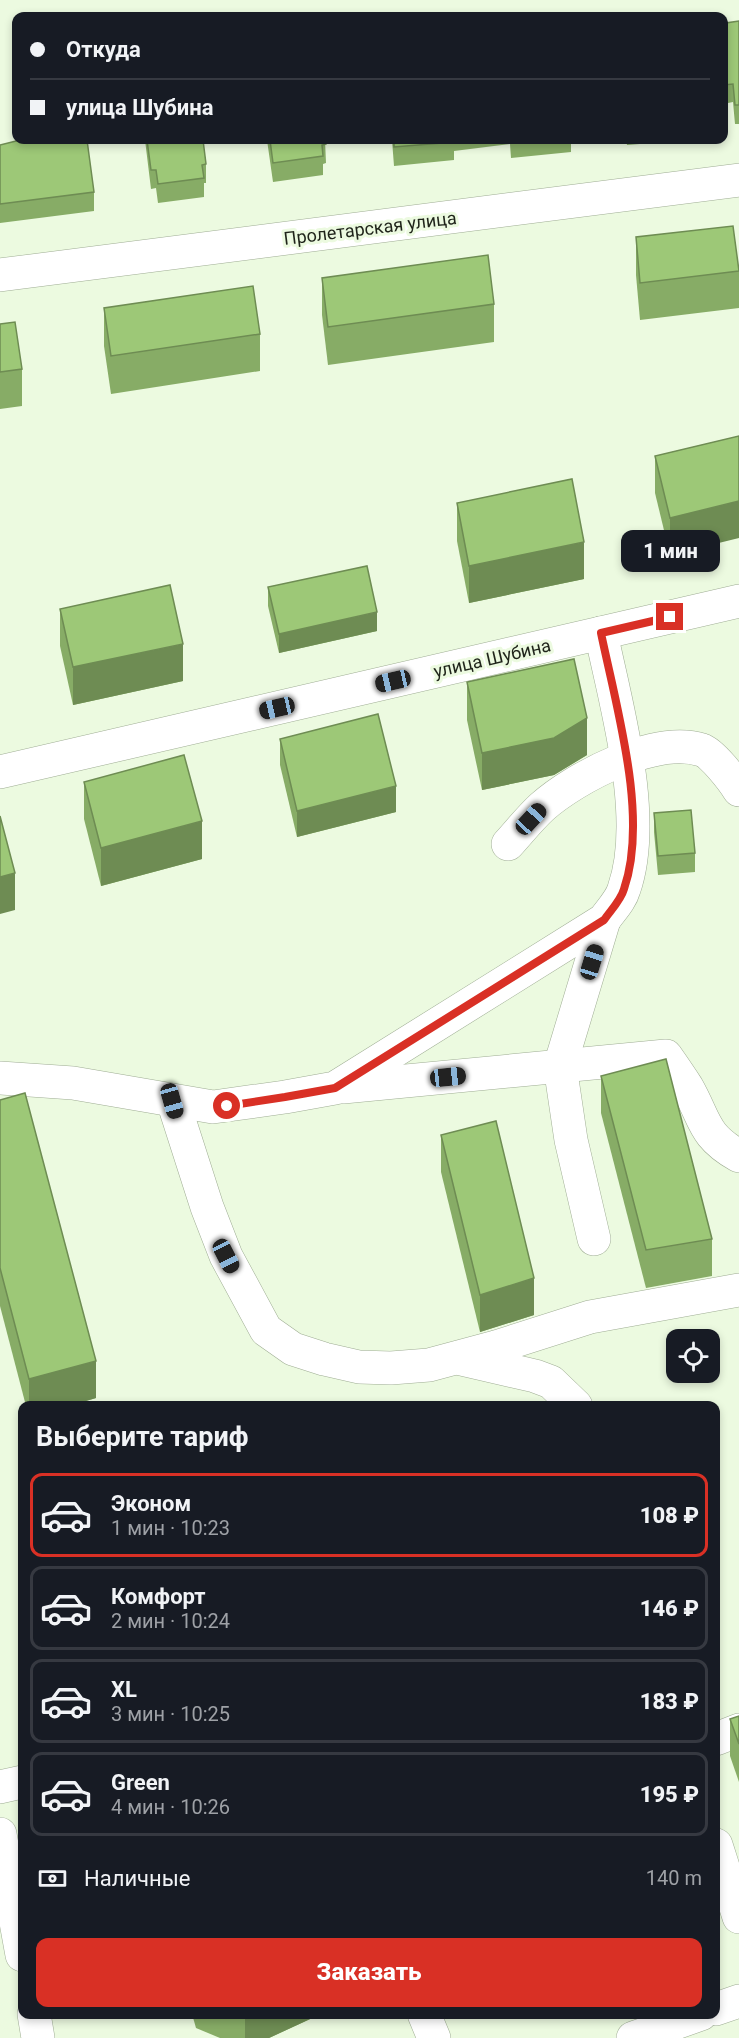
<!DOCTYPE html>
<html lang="ru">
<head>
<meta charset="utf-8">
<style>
	body { margin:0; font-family:Roboto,sans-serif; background:#20242c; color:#f1f3f6; height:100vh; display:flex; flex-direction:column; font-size:22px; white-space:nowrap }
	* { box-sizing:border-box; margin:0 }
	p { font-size:20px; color:#9ea1a6 }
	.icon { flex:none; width:33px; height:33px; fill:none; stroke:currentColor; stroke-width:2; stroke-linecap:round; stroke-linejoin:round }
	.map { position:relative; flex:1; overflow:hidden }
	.details { position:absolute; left:18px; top:1401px; width:702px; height:618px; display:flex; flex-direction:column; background:#171b24; border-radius:12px; box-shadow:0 3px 9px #0003 }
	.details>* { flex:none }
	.guide { position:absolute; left:12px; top:12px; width:716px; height:132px; border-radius:12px; box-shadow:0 3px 9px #0003; display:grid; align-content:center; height:132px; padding:0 18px; background:#171b24 }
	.buttons { position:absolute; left:666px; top:1329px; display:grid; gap:12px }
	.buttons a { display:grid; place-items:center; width:54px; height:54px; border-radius:12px; background:#171b24; box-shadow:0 3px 9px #0003; font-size:30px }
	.end { position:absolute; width:27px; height:27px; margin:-14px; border:8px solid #d93025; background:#fff; box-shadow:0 0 0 3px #fff }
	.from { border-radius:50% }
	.bubble { position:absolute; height:42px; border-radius:12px; background:#171b24; box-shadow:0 3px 9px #0003; font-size:20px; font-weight:800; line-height:42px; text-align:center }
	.car { position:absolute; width:18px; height:36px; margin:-18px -9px; border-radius:8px; box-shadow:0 0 4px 2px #0007; background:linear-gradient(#222 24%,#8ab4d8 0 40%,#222 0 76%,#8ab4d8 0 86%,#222 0) }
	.guide b { display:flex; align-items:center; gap:21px; height:57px; font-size:22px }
	.guide b+b { border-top:2px solid #363941 }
	.guide i { width:15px; height:15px; background:#f1f3f6 }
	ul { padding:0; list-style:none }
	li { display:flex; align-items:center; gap:18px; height:84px; margin:0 12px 9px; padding:0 6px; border:3px solid #363941; border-radius:12px }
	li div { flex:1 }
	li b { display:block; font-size:22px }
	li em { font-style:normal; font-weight:800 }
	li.selected { border-color:#d93025 }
	li>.icon { width:54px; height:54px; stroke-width:1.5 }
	h2 { padding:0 18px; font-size:27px; line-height:72px }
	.pay { display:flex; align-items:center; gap:15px; height:66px; padding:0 18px; font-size:22px }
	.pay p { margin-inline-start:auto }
	.action { display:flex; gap:12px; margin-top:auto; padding:12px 18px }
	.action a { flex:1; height:69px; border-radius:12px; background:#d93025; color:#fff; font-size:24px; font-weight:800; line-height:69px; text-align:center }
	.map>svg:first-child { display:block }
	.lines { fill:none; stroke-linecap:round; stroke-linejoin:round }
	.minor-casing { stroke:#9fad94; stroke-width:34 }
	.minor { stroke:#fff; stroke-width:33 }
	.wall { fill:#87ac66 }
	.shaded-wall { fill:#6e8c53 }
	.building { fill:#9dc877; stroke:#6e8c53; stroke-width:1.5 }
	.route { stroke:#d93025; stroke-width:8 }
	.labels { text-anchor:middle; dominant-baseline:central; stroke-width:6; stroke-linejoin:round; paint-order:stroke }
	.street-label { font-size:18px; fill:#1f241a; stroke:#ecfae0 }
</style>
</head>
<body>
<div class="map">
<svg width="739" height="2038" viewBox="0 0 739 2038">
	<rect width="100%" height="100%" fill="#ecfae0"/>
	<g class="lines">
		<defs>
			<g id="minor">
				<path d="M0,275L739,180"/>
				<path d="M0,772L739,601"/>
				<path d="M508,844C519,832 530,818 542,807C576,777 656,735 702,750C712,753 733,780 739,790"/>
				<path d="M0,1078L73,1083L213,1107L285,1097L335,1088L604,920C611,910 621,900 624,889C649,817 616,706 601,633"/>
				<path d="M343,1087L666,1056C673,1066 680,1076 687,1087C706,1120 702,1135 739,1156"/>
				<path d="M173,1101L207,1207L226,1256L266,1330L293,1349L324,1359L359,1367L391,1368L429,1365L496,1347L590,1317L739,1290"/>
				<path d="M594,1239L571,1140L560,1066L604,920"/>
				<path d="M461,1359L535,1376L551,1382L576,1406"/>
				<path d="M716,1739L739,1730"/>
				<path d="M0,1787L22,1782"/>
				<path d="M0,1834L22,1955"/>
				<path d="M716,1845L739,1917"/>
				<path d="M716,2009L739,2001"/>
				<path d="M34,2014L38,2038"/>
				<path d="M424,2014L434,2038"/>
				<path d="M633,2038L701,2014"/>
			</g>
		</defs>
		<use href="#minor" class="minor-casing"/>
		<use href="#minor" class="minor"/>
	</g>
	<g class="wall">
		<path d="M739,21V124H735L733,102L723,104V32H726V23Z"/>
		<path d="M145,140H203L206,164V183H204V197L158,203L156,188L151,189Z"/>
		<path d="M267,140H325L326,163L323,164V175L273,182Z"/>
		<path d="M392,140H571V152L511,158L510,144L454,151V160L394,166Z"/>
		<path d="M626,140H678V141L627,145Z"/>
		<path d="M0,145L94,192V211L0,223Z"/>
		<path d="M636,237L739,270V308L640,320L636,275Z"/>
		<path d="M322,278L494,304V342L328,365L322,315Z"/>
		<path d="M104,308L260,334V371L111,394L104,346Z"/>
		<path d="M0,324L22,369V406L0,409Z"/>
		<path d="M739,436L670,555L655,493V456Z"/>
		<path d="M457,503L584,579L469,603L457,541Z"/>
		<path d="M268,587L377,631L279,653L268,606Z"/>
		<path d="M60,609L183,681L73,705L60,646Z"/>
		<path d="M467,682L587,755L554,775L482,790L467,720Z"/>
		<path d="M280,739L396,812L297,837L280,765Z"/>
		<path d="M84,782L202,859L101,886L84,819Z"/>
		<path d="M654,813L695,853V872L658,875L654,832Z"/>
		<path d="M601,1076L712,1239V1276L646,1288L601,1113Z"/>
		<path d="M0,1100L96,1398L69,1406H26L0,1306Z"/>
		<path d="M441,1135L534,1315L480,1332L441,1172Z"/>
		<path d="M739,1716V1782L730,1756V1719Z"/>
		<path d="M192,2014H321L269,2038H220L196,2028Z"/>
	</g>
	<g class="shaded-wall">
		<path d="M739,501V538L670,555V518Z"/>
		<path d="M584,542V579L469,603V566Z"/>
		<path d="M377,612V631L279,653V634Z"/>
		<path d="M183,644V681L73,705V667Z"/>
		<path d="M587,718V755L554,775L482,790V753Z"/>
		<path d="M396,786V812L297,837V811Z"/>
		<path d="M202,821V859L101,886V848Z"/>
		<path d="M15,873V910L0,914V877Z"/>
		<path d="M534,1278V1315L480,1332V1295Z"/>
		<path d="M96,1361V1398L69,1406H29V1379Z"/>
		<path d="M245,2014H321L269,2038H245Z"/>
	</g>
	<g class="building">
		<path d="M739,21V105H735L733,84L723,85V32H727L726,23Z"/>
		<path d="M20,140H87L94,192L0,204V145Z"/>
		<path d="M147,140H203L206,164L202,165L204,178L158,184L156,170H151Z"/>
		<path d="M270,140H325L326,144L322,145L323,156L273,163Z"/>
		<path d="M394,140H454V142L394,147Z"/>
		<path d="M733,226L739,271L640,283L636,237Z"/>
		<path d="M488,255L494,304L328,327L322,278Z"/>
		<path d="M253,286L260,334L111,356L104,308Z"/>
		<path d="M15,322L22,369L0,372V324Z"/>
		<path d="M739,436V501L670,518L655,456Z"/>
		<path d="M572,479L584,542L469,566L457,503Z"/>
		<path d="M367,566L377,612L279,634L268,587Z"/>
		<path d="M170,585L183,644L73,667L60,609Z"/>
		<path d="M574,659L587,718L554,738L482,753L467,682Z"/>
		<path d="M378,714L396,786L297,811L280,739Z"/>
		<path d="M184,755L202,821L101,848L84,782Z"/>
		<path d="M691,810L695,853L658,856L654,813Z"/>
		<path d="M0,816L15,873L0,877Z"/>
		<path d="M666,1059L712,1239L646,1250L601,1076Z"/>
		<path d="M25,1093L96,1361L29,1379L0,1268V1100Z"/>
		<path d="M496,1121L534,1278L480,1295L441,1135Z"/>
		<path d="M265,1403L266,1406H254Z"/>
		<path d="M739,1716V1744L730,1719Z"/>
	</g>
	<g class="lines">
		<path class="route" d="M227,1106L285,1097L335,1088L604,920C611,910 621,900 624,889C649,817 616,706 601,633L670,617"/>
	</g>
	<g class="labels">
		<g class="street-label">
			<text transform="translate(370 228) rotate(-7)">Пролетарская улица</text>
			<text transform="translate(492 658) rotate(-13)">улица Шубина</text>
		</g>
	</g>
</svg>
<div class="buttons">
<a><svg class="icon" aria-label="locate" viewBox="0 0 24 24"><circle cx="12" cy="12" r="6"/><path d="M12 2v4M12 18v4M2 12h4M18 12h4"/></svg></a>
</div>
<i class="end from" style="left:227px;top:1106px"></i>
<i class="end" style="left:670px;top:617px"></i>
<div class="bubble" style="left:621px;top:530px;width:99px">1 мин</div>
<i class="car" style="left:393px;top:681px;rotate:257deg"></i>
<i class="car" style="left:277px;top:708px;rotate:257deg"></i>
<i class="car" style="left:531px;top:819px;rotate:43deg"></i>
<i class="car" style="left:592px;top:962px;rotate:17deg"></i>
<i class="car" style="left:448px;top:1077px;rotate:84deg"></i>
<i class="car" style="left:172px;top:1101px;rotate:164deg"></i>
<i class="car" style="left:226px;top:1256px;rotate:153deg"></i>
<div class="guide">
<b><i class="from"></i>Откуда</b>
<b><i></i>улица Шубина</b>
</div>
<section class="details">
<h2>Выберите тариф</h2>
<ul>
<li class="selected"><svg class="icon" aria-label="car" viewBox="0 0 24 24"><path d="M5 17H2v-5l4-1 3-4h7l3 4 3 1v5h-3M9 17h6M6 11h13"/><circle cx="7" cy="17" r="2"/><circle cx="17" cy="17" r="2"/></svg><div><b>Эконом</b><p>1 мин · 10:23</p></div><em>108 ₽</em></li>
<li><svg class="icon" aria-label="car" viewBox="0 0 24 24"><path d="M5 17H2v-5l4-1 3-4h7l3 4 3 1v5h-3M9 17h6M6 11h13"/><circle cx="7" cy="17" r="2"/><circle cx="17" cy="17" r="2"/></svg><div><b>Комфорт</b><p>2 мин · 10:24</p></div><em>146 ₽</em></li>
<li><svg class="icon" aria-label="car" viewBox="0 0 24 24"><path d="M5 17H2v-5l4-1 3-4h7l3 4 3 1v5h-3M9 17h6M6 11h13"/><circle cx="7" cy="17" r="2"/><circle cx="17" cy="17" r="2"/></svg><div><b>XL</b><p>3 мин · 10:25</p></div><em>183 ₽</em></li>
<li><svg class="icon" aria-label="car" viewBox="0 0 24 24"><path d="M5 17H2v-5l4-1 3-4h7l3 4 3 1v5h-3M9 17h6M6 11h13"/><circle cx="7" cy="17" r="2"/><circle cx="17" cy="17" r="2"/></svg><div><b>Green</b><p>4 мин · 10:26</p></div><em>195 ₽</em></li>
</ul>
<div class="pay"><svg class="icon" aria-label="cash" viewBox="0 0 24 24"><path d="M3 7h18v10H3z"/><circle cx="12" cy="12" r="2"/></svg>Наличные<p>140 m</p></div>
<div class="action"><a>Заказать</a></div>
</section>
</div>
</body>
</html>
